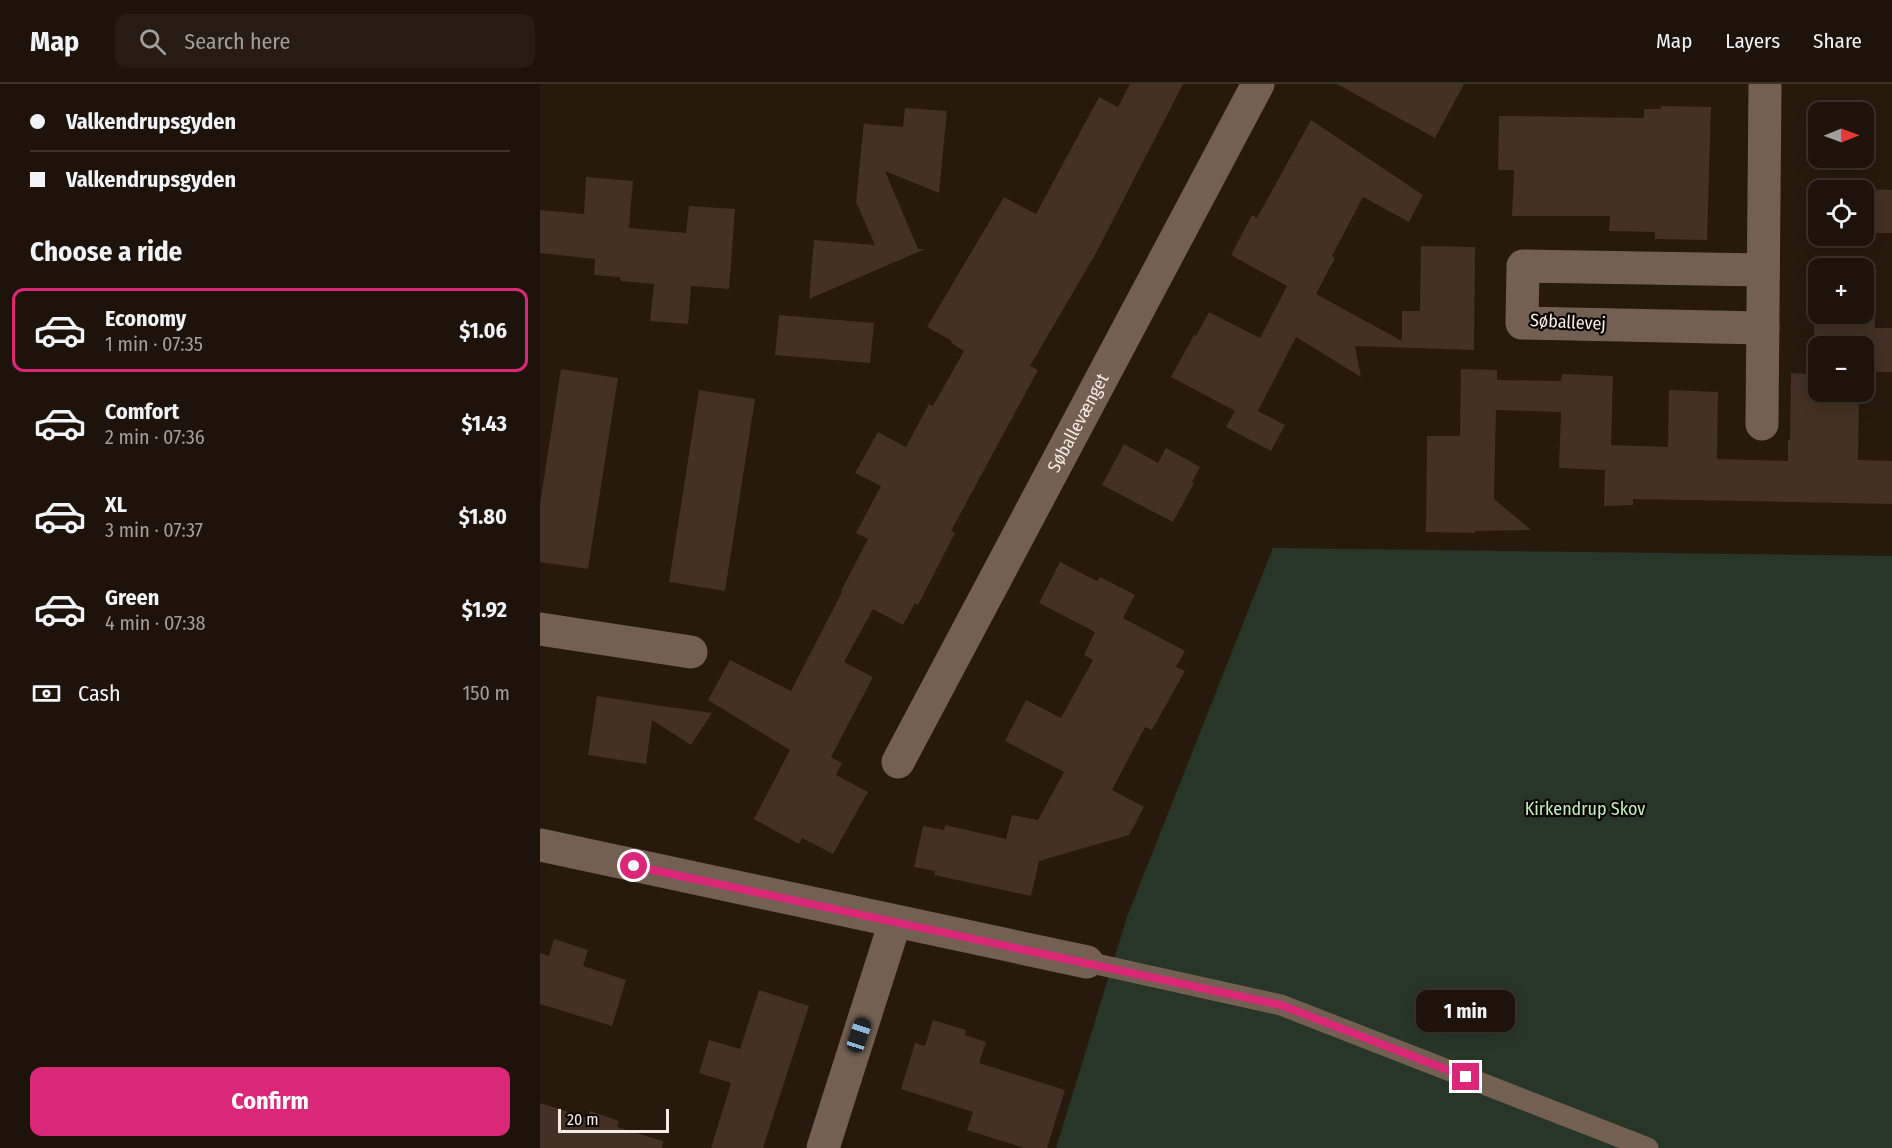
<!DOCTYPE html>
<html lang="en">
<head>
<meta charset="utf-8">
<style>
	body { margin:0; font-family:"Fira Sans Condensed",sans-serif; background:#261c13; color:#f1f3f6; height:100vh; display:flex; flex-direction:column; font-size:22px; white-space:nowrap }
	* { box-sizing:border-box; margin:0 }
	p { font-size:20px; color:#a19e9c }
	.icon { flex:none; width:33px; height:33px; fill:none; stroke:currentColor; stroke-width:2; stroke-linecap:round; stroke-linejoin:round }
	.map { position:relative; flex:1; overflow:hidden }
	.side { display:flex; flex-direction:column; background:#1e130a; width:540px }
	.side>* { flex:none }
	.hud { display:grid; align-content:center; height:132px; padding:0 30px; background:#1e130a }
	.needle { width:39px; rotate:89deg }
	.controls { position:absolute; left:1268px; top:18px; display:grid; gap:12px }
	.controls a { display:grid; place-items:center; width:66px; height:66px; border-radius:12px; background:#1e130a; box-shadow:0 3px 15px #0003,0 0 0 2px #3c322b; font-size:30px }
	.scale { position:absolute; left:18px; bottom:15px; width:111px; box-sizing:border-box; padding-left:6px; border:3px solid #f5ebe2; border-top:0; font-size:16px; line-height:21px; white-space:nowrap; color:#f5ebe2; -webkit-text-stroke:4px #0c0603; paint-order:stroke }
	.end { position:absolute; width:27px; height:27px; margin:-14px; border:8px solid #db2777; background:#fff; box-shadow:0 0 0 3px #fff }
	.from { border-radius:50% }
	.bubble { position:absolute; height:42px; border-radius:12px; background:#1e130a; box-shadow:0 3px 15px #0003,0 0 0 2px #3c322b; font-size:20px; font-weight:700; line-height:42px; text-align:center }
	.car { position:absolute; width:18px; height:36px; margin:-18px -9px; border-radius:8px; box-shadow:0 0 4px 2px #0007; background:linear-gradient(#222 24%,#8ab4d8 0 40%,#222 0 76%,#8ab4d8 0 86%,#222 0) }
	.hud b { display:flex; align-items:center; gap:21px; height:57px; font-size:22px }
	.hud b+b { border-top:2px solid #3c322b }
	.hud i { width:15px; height:15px; background:#f1f3f6 }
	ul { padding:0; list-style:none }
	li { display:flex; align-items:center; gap:18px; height:84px; margin:0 12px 9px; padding:0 18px; border:3px solid transparent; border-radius:12px }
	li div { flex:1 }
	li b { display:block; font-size:22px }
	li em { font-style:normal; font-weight:700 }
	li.selected { border-color:#db2777 }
	li>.icon { width:54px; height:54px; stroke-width:1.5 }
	h2 { padding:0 30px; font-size:27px; line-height:72px }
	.pay { display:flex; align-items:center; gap:15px; height:66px; padding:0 30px; font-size:22px }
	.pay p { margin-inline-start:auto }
	.cta { display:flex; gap:12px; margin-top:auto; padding:12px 30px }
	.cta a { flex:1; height:69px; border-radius:12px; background:#db2777; color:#fff; font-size:24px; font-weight:700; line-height:69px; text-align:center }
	header { display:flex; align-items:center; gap:36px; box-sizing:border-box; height:84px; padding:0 30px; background:#1e130a; border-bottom:2px solid #3c322b }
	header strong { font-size:28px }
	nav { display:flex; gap:33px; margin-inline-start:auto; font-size:21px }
	.search { width:420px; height:54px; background:#261c13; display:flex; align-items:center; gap:15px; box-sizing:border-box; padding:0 21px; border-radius:12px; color:#a19e9c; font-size:22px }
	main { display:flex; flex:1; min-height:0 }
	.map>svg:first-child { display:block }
	.green { fill:#283627 }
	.building { fill:#423124 }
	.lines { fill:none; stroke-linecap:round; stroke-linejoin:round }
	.service { stroke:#736052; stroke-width:21 }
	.minor { stroke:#736052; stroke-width:33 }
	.route { stroke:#db2777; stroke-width:8 }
	.labels { text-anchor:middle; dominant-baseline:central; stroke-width:4.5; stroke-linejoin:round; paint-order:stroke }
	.street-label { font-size:18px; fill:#f5ebe2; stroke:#0c0603 }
	.park-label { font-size:18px; fill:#c1f0be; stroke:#0c0603 }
</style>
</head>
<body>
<header>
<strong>Map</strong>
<div class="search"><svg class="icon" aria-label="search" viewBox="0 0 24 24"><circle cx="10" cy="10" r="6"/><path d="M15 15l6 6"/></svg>Search here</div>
<nav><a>Map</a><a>Layers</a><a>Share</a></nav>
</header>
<main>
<section class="side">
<div class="hud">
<b><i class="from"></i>Valkendrupsgyden</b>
<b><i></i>Valkendrupsgyden</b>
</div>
<h2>Choose a ride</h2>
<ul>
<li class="selected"><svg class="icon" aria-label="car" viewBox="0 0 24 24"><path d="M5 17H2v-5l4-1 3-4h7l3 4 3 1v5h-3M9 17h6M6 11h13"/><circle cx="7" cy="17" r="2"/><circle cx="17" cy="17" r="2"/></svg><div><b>Economy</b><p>1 min · 07:35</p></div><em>$1.06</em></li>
<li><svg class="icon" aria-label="car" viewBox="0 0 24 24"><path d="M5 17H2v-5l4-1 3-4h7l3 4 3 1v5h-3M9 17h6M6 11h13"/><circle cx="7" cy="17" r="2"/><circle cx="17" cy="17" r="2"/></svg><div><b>Comfort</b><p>2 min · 07:36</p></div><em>$1.43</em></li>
<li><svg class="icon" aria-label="car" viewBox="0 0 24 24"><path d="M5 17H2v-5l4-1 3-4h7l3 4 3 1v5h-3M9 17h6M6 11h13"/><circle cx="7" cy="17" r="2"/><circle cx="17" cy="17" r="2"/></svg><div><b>XL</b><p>3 min · 07:37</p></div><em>$1.80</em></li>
<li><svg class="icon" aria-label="car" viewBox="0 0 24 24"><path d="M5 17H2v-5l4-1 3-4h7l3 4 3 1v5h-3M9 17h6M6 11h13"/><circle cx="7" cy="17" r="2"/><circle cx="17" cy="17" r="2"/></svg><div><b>Green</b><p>4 min · 07:38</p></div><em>$1.92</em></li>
</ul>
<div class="pay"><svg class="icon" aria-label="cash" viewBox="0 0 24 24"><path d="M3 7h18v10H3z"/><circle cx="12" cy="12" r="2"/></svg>Cash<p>150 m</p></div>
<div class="cta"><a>Confirm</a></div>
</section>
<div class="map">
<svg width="1352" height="1064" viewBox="0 0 1352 1064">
	<rect width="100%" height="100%" fill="#28190d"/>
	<path class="green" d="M733,464L1352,472V1064H516L587,833Z"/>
	<g class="building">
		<path d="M590,0H643L556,169L490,282L498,286L411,447L415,449L378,521L375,519L363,541L333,525L304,578L333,593L291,673L302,679L296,691L328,708L293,770L262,754L259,760L214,735L250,666L168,616L190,576L251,607L302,508L301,507L328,455L316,449L341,402L315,389L338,348L366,363L389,320L393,322L424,267L411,259L412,257L387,243L464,113L496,130L559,13L578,23Z"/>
		<path d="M797,0H924L895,54Z"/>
		<path d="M1121,22L1171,23L1167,156L1115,155V148L1069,147L1070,132H972L974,86H958L959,32L1104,34V25H1121Z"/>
		<path d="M365,24L407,27L399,109L345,87L378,165H385L269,215L274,156L335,161L316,118L324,38L325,40L363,43Z"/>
		<path d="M771,36L883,111L869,138L823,113L792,172L795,174L776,210L862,257V227H880L881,162L935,163L934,266L815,262L821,293L756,253L718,327L745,341L731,367L686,343L695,327L631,293L654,251L656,252L669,228L720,254L747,202L691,171L712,131L717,134Z"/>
		<path d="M46,93L93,97L89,144L146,149L149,122L195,125L189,205L151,202L148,240L110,237L114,200L81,197L80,193L54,191L55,175L0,169V126L44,130Z"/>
		<path d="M1323,105L1352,106V149H1323Z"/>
		<path d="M1275,222H1278V230H1323V223H1335V244H1352V288H1323V262H1278V308H1319L1318,376L1352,377V420L1093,415V421L1064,422L1065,386L1019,384L1021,328L956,326L954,415L991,446L935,447V449L886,448L887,352H920L921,285L957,286V296L1021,297L1022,290L1073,292L1071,361L1128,363L1129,306L1178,308L1177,375L1248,377V356H1250L1251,289L1273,290Z"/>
		<path d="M239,231L334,239L330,279L235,271Z"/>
		<path d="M21,285L78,294L48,485L0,478V420Z"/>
		<path d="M159,306L215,315L185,507L129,498Z"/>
		<path d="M584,360L618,379L626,364L660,383L652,398L654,399L633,438L562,401Z"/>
		<path d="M520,478L557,497L560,493L595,511L583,534L645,567L636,583L645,587L612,646L605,643L572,706L604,723L589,751L499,777L491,812L394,791L395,787L374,783L383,742L404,746L405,741L466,755L472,731L498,736L524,688L465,657L486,616L521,634L553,576L544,571L555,548L499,519Z"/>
		<path d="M57,612L115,621L172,629L151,661L112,636L106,680L48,671Z"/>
		<path d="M14,855L48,866L43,882L86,896L72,942L0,920V869L9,872Z"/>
		<path d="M219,906L269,922L223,1064H171L191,999L159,989L169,956L200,965Z"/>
		<path d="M393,936L426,946L425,951L446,958L439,979L525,1006L507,1064H484L427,1046L433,1028L361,1005L375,959L385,962Z"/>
		<path d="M0,1019L48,1034L50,1027L79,1037L77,1043L123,1057L122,1064H0Z"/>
	</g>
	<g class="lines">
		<path class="service" d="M547,878L741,921L1108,1064"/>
		<g class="minor">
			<path d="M1223,244L982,239L983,182L1223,186"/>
			<path d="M1222,340L1225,0"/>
			<path d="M0,545L151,568"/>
			<path id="s1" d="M358,678L718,0"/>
			<path d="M0,761L547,878"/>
			<path d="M283,1064L355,838"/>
		</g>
	</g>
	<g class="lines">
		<path class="route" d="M94,782L741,921L926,993"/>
	</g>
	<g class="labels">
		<g class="street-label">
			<text transform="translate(1028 238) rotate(3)">Søballevej</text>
			<text stroke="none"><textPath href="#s1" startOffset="384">Søballevænget</textPath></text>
		</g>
		<g class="park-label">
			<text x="1045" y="725">Kirkendrup Skov</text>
		</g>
	</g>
</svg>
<div class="controls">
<a><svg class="needle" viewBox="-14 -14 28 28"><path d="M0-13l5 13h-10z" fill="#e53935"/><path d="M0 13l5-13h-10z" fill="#a19e9c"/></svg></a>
<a><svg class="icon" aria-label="locate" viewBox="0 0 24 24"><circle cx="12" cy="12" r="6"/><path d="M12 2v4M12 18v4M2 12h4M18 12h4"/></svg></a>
<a>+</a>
<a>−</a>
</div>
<div class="scale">20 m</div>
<i class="end from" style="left:94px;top:782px"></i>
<i class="end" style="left:926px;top:993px"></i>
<div class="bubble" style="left:876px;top:906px;width:99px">1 min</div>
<i class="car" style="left:319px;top:951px;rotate:18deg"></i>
</div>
</main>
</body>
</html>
